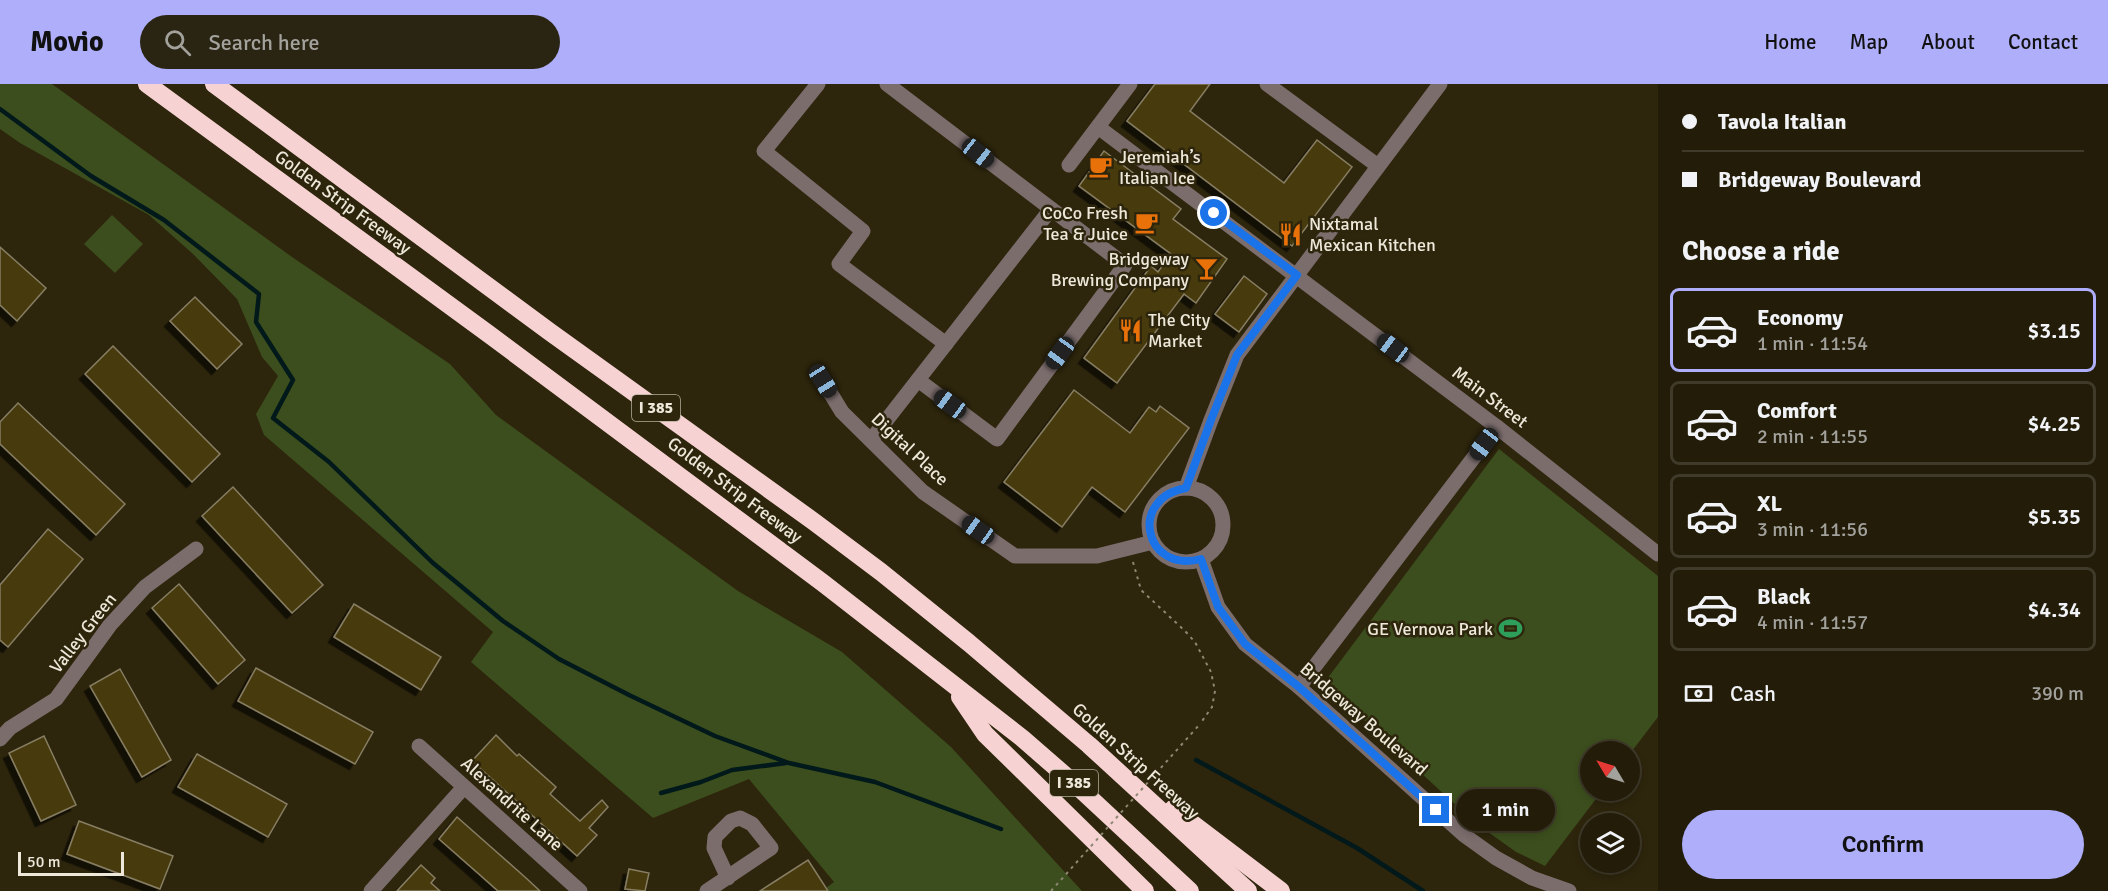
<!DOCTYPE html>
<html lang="en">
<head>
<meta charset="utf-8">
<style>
	body { margin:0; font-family:Signika,sans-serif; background:#2a2512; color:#f1f3f6; height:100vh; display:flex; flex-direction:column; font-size:22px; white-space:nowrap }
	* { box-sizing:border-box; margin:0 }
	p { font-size:20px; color:#a2a19c }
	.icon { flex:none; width:33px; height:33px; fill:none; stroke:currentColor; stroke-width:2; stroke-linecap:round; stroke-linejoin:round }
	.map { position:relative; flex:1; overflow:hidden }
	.sheet { display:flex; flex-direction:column; background:#221c09; width:450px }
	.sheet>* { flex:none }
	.hud { display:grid; align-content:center; height:132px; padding:0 24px; background:#221c09 }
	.needle { width:39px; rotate:308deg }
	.buttons { position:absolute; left:1580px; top:657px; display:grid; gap:12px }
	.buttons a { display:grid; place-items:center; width:60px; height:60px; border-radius:50%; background:#221c09; box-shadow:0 3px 9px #0003,0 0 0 2px #3f3a2a; font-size:30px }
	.scale { position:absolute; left:18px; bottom:15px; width:106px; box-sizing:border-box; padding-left:6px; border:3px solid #ede8d9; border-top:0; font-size:16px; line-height:21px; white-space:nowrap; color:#ede8d9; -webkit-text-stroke:4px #2d250c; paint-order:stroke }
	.end { position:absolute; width:27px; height:27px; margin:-14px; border:8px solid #1a73e8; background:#fff; box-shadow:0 0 0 3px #fff }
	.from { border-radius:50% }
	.bubble { position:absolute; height:42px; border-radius:21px; background:#221c09; box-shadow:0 3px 9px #0003,0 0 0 2px #3f3a2a; font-size:20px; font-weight:600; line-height:42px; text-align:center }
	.car { position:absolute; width:18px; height:36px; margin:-18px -9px; border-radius:8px; box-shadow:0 0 4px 2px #0007; background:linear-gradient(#222 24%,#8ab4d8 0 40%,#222 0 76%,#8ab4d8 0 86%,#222 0) }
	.hud b { display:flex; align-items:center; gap:21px; height:57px; font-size:22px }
	.hud b+b { border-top:2px solid #3f3a2a }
	.hud i { width:15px; height:15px; background:#f1f3f6 }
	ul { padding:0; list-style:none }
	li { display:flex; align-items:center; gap:18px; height:84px; margin:0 12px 9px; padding:0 12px; border:3px solid #3f3a2a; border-radius:9px }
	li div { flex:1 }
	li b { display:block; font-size:22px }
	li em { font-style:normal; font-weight:600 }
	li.current { border-color:#afaefa }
	li>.icon { width:54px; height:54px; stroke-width:1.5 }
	h2 { padding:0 24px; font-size:27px; line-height:72px }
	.pay { display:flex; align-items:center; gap:15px; height:66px; padding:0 24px; font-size:22px }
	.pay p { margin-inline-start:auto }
	.cta { display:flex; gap:12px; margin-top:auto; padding:12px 24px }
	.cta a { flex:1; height:69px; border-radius:36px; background:#afaefa; color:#111; font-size:24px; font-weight:600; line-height:69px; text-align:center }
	header { display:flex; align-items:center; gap:36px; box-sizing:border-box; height:84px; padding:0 30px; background:#afaefa; color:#111 }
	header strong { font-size:28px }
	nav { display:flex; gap:33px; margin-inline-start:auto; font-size:21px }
	.search { width:420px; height:54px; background:#2a2512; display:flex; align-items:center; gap:15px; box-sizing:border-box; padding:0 21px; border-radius:33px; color:#a2a19c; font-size:22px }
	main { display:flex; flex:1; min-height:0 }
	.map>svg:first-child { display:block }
	.green { fill:#3c4e1d }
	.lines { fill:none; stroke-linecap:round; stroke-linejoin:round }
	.stream { stroke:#01191a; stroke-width:4.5 }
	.building { fill:#473a0d; stroke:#877e63; stroke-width:1.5; filter:url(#shadow) }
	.path { stroke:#8d8773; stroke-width:2; stroke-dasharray:3 4.5; stroke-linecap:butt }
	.minor { stroke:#7c6d6d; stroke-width:15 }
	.highway { stroke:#f6d2d2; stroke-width:18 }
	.path-bridge { stroke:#8d8773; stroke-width:2; stroke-dasharray:3 4.5; stroke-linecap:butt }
	.route { stroke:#1a73e8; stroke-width:8 }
	.labels { text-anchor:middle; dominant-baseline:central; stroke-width:5; stroke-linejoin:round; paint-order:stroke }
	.shield { fill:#2d250c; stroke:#b3ae9c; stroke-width:1.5 }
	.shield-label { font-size:16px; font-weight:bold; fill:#ede8d9 }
	.poi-label { font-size:18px; fill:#ede8d9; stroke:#2d250c; text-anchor:start }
	.street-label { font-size:18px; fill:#ede8d9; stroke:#2d250c }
</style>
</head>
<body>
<header>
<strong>Movio</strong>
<div class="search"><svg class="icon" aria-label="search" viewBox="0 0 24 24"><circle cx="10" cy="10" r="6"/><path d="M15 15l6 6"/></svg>Search here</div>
<nav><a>Home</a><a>Map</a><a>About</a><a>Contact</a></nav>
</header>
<main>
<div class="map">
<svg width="1658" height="807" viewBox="0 0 1658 807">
	<defs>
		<filter id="shadow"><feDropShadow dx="-5.5" dy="5.5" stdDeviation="0" flood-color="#0009"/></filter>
	</defs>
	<rect width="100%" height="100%" fill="#2d250c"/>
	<g class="green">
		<path d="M0,0H52L292,173L450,280L496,331L738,507L842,568L951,663L1082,807H822L834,798L749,695L653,734L471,578L493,548L264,351L256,330L278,292L262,273L237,215L193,170L149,131L20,59L0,45Z"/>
		<path d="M112,131L143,160L115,189L84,160Z"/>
		<path d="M1499,365L1658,492V633L1629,671V668H1590V706L1602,707L1545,782L1516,768L1474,738L1324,599Z"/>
	</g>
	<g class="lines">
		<g class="stream">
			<path d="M0,25L91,92L164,136L259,210L256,238L293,296L273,334L329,378L433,479L503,537L559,575L629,611L715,652L789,679L875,698L1001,745"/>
			<path d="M1196,676L1357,764L1423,807"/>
			<path d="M661,709L701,698L732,686L786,679"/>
		</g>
	</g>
	<g class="building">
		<path d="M1155,0H1210L1190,27L1284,99L1317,56L1352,83L1292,162L1127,37Z"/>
		<path d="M1104,67L1181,125L1173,135L1227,175L1196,219L1184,210L1117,299L1084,274L1151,182L1158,188L1171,170L1079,102Z"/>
		<path d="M0,163L46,204L17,237L0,221Z"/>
		<path d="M1244,192L1267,210L1239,248L1215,230Z"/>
		<path d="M195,213L242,260L217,285L170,237Z"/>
		<path d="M113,262L220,370L192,398L85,290Z"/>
		<path d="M1074,306L1130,349L1149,323L1156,328L1160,322L1189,344L1125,428L1092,403L1062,443L1004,398Z"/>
		<path d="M18,319L125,420L96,451L0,360V338Z"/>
		<path d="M233,403L323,501L292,529L202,432Z"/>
		<path d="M48,445L83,475L8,563L0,556V501Z"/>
		<path d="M179,500L245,576L218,600L152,524Z"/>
		<path d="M354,520L441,573L421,606L334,553Z"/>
		<path d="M256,584L373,648L355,680L238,617Z"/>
		<path d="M120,585L171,676L142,693L90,602Z"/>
		<path d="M496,651L517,672L519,670L556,703L550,710L580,737L602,716L608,723L589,744L597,751L577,772L472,677Z"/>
		<path d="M44,652L76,721L41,737L9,669Z"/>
		<path d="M197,670L287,720L268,753L178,703Z"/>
		<path d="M457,733L526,794L540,807H498L480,791L439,755Z"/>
		<path d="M79,737L173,772L160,805L67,770Z"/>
		<path d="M808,776L828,807H760L777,796Z"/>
		<path d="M421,781L435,794L431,799L440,807H397Z"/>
		<path d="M629,785L649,789L645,807L625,805Z"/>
	</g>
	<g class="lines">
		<path class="path" d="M1133,478L1141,506L1185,547L1195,558L1211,588L1215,607L1212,623L1200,640"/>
		<g class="minor">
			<path d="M818,0L764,67L863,147L839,180L946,260"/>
			<path d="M887,0L1125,181L997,355L918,296"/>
			<path d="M1267,0L1378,82"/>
			<path d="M1098,43L1497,343L1658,470"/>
			<path d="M1069,81L1130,0"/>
			<path d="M823,297L842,328L923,408L1015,472H1097L1153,458"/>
			<path d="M871,356L1051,125"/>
			<path d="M1186,404L1211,336L1237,271L1440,0"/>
			<circle cx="1186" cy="441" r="37"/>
			<path d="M1201,475L1218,523L1245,560L1299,603L1464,751L1496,774L1532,794L1569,807"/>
			<path d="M1299,603L1497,343"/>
			<path d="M0,655L10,644L56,615L110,541L145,503L196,465"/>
			<path d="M419,662L580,807"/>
			<path d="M371,807L464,703"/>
			<path d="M707,807L771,764L752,740L740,734L731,737L715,753L714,764L728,794"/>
		</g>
		<g class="highway">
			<path d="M147,0L490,251L823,499L1022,654L1076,701L1190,807"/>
			<path d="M214,0L550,248L813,437L881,488L969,559L1089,661L1248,807"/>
			<path d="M960,613L985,650L1145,807"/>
			<path d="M1173,725L1281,807"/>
		</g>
		<path class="path-bridge" d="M1051,807L1200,640"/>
	</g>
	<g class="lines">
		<path class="route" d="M1214,129L1297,191L1237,271L1211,336L1186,404C1128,414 1144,490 1201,475L1218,523L1245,560L1299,603L1436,726"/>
	</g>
	<defs>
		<symbol id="cafe-bare" viewBox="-9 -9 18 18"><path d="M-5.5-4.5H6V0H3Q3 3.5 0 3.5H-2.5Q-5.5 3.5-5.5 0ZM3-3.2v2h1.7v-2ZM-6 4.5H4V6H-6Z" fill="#e8710a" stroke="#2d250c" stroke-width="2.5" paint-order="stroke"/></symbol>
		<symbol id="restaurant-bare" viewBox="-9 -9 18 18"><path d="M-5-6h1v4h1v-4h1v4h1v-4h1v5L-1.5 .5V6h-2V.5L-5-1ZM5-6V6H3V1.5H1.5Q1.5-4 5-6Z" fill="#e8710a" stroke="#2d250c" stroke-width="2.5" paint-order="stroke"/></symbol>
		<symbol id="bar-bare" viewBox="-9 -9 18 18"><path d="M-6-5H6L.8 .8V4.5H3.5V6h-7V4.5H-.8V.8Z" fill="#e8710a" stroke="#2d250c" stroke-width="2.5" paint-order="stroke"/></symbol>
		<symbol id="stadium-bare" viewBox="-9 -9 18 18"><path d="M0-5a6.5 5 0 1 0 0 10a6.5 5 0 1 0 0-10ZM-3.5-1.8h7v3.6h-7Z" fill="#2e9e5b" stroke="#2d250c" stroke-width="2.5" paint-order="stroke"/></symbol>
	</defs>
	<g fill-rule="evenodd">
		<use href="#cafe-bare" x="1084" y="66" width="33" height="33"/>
		<use href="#cafe-bare" x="1130" y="122" width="33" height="33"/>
		<use href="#restaurant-bare" x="1274" y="134" width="33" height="33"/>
		<use href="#bar-bare" x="1190" y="168" width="33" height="33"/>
		<use href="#restaurant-bare" x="1114" y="230" width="33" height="33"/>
		<use href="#stadium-bare" x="1494" y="528" width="33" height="33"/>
	</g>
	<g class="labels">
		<g class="shield">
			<rect x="632" y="311" width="48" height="26" rx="4.5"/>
			<rect x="1050" y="686" width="48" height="26" rx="4.5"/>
		</g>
		<g class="shield-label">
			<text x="656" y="324">I 385</text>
			<text x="1074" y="699">I 385</text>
		</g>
		<g class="poi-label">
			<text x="1119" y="73">Jeremiah’s<tspan x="1119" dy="21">Italian Ice</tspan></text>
			<text x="1128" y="129" text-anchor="end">CoCo Fresh<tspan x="1128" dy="21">Tea &amp; Juice</tspan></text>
			<text x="1309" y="140">Nixtamal<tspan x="1309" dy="21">Mexican Kitchen</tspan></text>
			<text x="1189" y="175" text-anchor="end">Bridgeway<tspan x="1189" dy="21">Brewing Company</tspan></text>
			<text x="1148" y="236">The City<tspan x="1148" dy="21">Market</tspan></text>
			<text x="1493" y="545" text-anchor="end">GE Vernova Park</text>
		</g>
		<g class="street-label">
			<text transform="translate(343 118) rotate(36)">Golden Strip Freeway</text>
			<text transform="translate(1490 313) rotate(37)">Main Street</text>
			<text transform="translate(910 365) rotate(43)">Digital Place</text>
			<text transform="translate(735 406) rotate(37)">Golden Strip Freeway</text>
			<text transform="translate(83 549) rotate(-52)">Valley Green</text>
			<text transform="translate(1364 635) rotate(41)">Bridgeway Boulevard</text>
			<text transform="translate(1136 677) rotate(42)">Golden Strip Freeway</text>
			<text transform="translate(512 720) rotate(42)">Alexandrite Lane</text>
		</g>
	</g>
</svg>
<div class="buttons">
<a><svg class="needle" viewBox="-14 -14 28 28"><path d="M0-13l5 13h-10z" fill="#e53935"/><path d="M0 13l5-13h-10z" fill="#a2a19c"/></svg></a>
<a><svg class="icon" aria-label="layers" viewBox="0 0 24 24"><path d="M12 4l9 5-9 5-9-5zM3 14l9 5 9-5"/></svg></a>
</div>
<div class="scale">50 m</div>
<i class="end from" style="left:1214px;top:129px"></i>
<i class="end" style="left:1436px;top:726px"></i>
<div class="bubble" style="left:1456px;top:705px;width:99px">1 min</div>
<i class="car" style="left:978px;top:69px;rotate:128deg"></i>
<i class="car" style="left:1393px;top:264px;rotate:307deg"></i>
<i class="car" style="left:1060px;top:269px;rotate:216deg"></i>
<i class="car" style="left:823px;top:297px;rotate:148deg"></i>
<i class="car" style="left:950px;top:320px;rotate:306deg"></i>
<i class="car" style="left:1484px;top:360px;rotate:217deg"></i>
<i class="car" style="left:978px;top:446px;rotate:305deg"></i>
</div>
<section class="sheet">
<div class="hud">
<b><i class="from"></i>Tavola Italian</b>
<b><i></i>Bridgeway Boulevard</b>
</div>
<h2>Choose a ride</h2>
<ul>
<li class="current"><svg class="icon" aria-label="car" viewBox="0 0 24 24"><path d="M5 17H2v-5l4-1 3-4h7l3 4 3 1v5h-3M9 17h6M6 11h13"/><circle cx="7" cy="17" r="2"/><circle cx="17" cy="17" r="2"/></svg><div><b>Economy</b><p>1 min · 11:54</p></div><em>$3.15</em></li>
<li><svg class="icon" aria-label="car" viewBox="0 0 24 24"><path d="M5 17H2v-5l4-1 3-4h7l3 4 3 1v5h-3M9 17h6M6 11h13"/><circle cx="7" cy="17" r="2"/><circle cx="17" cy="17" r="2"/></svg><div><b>Comfort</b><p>2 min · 11:55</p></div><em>$4.25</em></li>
<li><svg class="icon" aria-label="car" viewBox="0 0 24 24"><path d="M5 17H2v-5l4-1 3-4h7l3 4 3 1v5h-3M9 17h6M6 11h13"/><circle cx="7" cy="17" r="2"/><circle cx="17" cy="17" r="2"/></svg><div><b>XL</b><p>3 min · 11:56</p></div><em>$5.35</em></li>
<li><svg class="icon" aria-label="car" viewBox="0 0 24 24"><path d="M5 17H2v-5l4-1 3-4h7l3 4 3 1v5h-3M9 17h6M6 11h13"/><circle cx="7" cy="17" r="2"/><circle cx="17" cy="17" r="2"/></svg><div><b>Black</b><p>4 min · 11:57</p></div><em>$4.34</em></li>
</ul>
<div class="pay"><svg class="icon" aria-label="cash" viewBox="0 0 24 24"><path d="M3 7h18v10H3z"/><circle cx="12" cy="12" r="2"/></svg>Cash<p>390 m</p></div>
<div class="cta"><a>Confirm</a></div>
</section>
</main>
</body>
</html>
